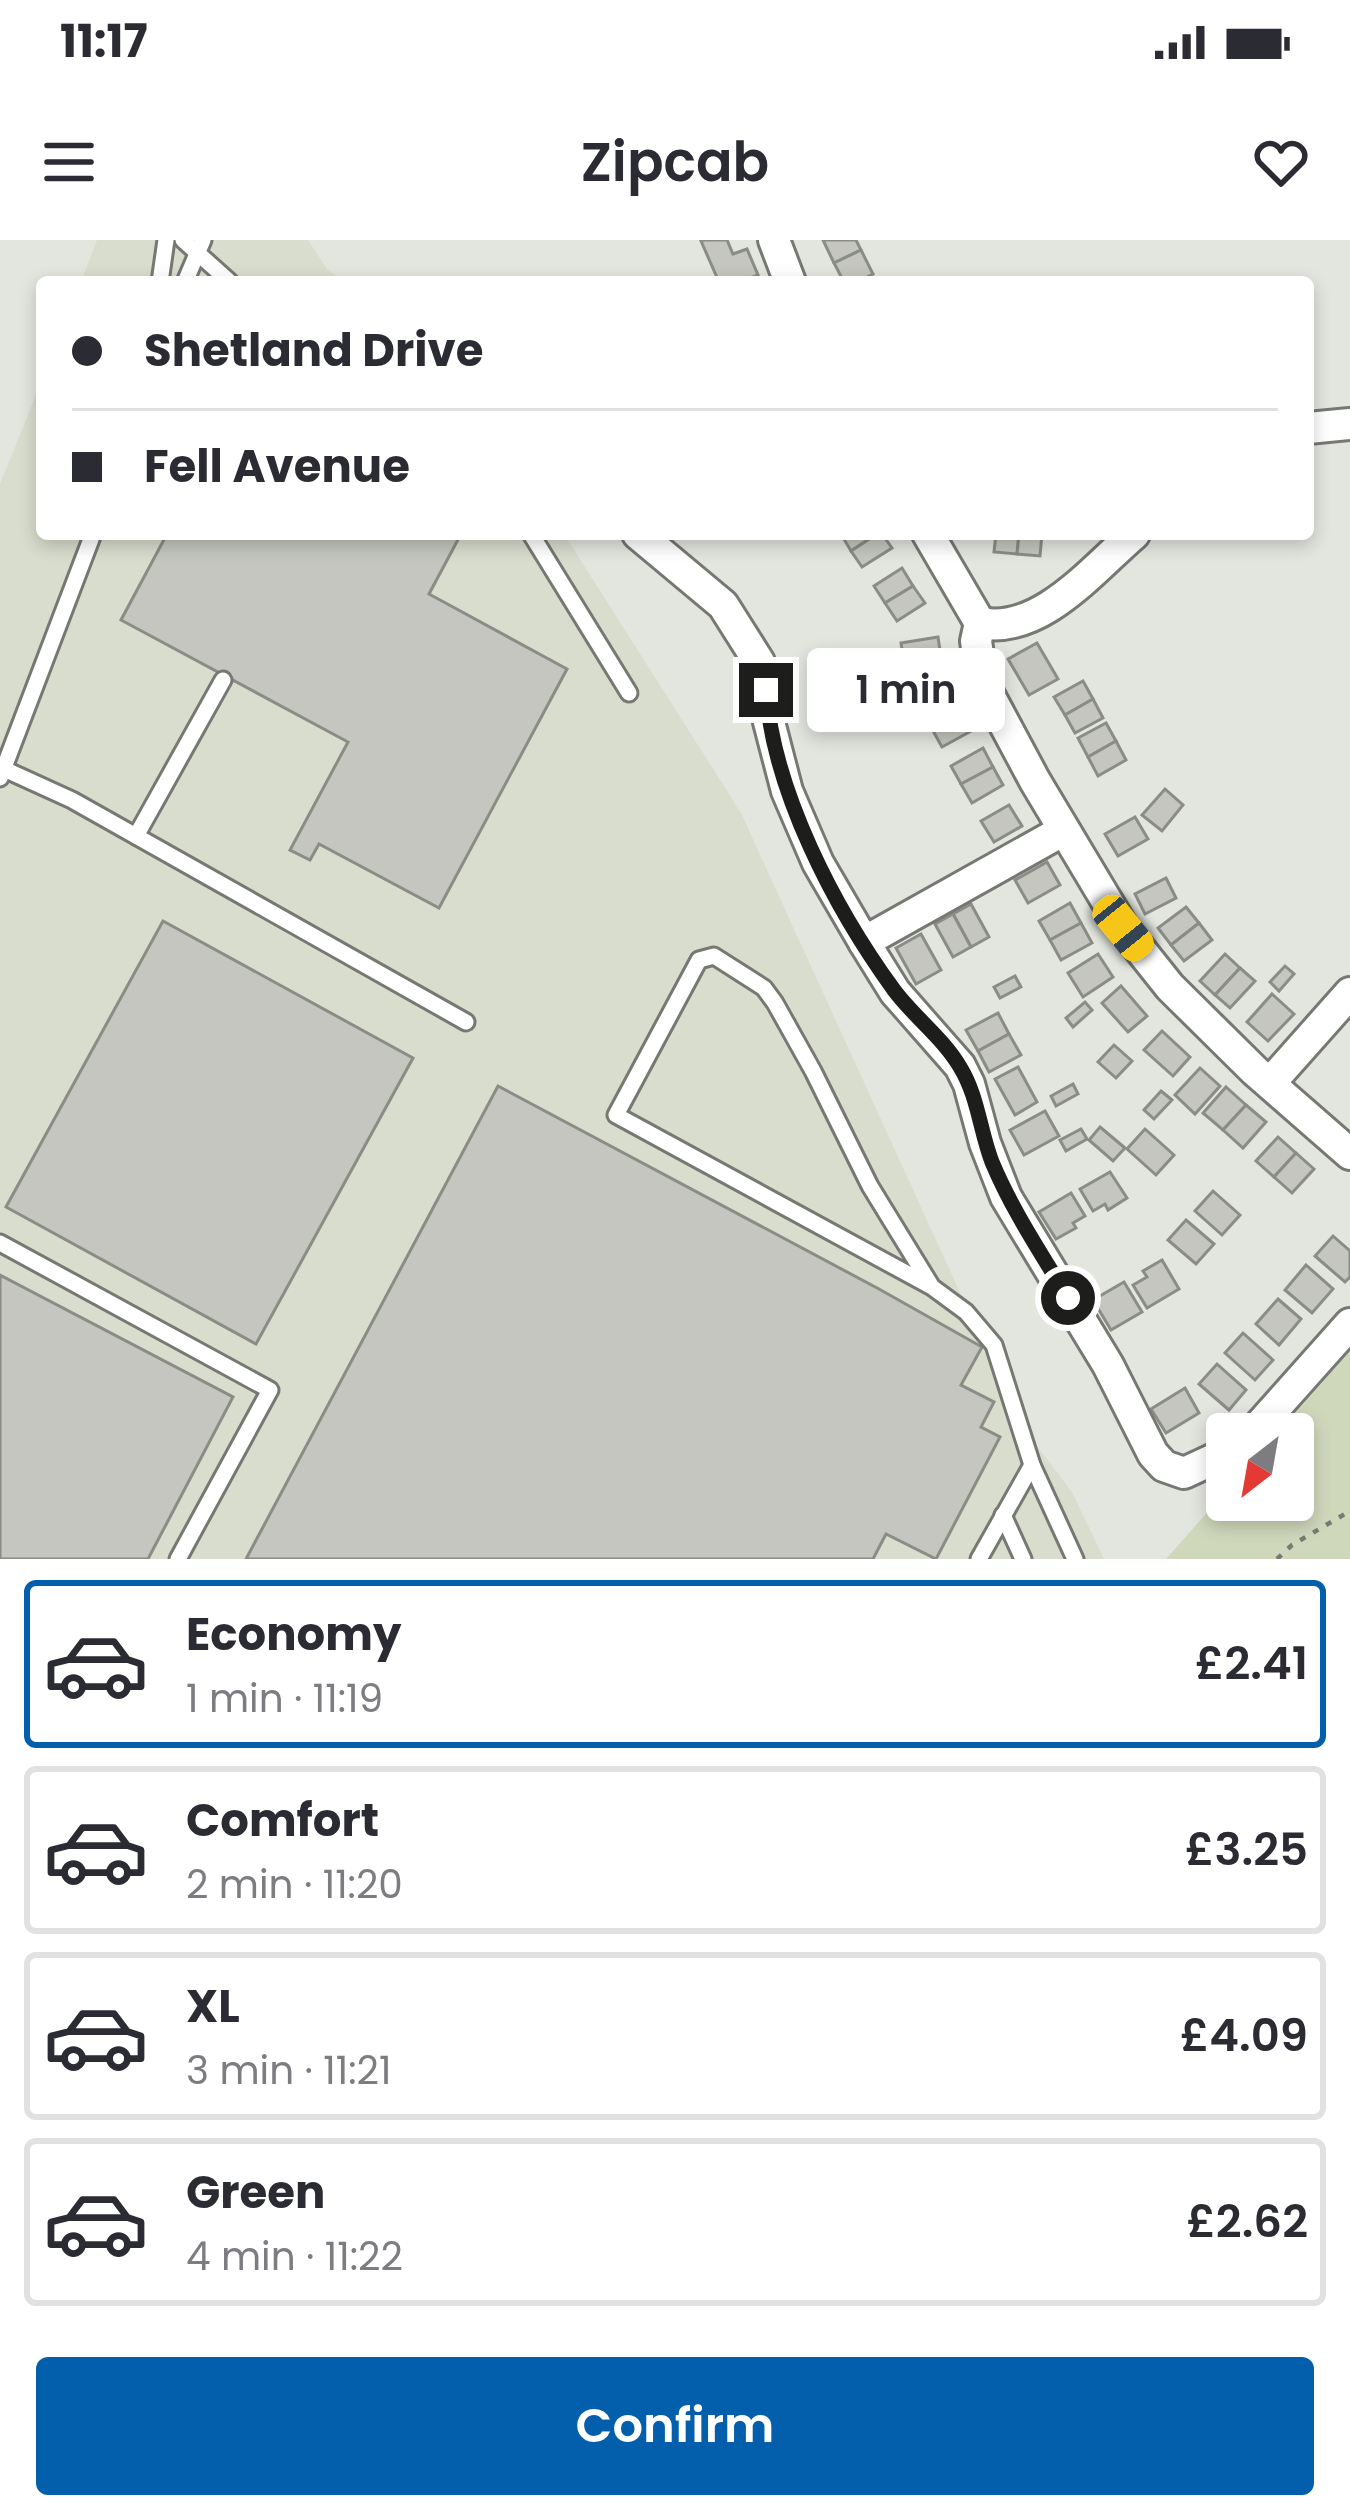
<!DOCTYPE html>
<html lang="en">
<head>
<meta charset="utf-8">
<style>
	body { margin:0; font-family:Poppins,sans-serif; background:#f7f7f7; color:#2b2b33; height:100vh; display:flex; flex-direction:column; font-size:45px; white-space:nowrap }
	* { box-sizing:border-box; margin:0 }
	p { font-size:39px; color:#7c7c81 }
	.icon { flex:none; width:66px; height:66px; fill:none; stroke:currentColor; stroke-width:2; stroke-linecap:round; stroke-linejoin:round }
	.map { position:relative; height:1319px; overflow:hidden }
	.side { display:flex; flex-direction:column; background:#fff; flex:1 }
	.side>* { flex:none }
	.hud { position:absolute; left:36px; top:36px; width:1278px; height:264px; border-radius:12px; box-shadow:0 6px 18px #0003; display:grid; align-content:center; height:264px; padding:0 36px; background:#fff }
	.needle { width:78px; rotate:211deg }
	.buttons { position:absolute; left:1206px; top:1173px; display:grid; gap:24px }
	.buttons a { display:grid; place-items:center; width:108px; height:108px; border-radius:12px; background:#fff; box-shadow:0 6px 18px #0003; font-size:60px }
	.end { position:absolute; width:54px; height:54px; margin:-27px; border:15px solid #1d1e1b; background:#fff; box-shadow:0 0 0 6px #fff }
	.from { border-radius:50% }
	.bubble { position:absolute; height:84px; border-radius:12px; background:#fff; box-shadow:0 6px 18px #0003; font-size:39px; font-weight:600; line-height:84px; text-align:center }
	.car { position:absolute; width:36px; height:72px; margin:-36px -18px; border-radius:15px; box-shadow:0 0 9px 3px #0007; background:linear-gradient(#f5c518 24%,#345 0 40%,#f5c518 0 76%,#345 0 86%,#f5c518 0) }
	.hud b { display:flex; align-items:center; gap:42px; height:114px; font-size:45px }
	.hud b+b { border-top:3px solid #e1e1e2 }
	.hud i { width:30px; height:30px; background:#2b2b33 }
	ul { padding:21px 0 0; list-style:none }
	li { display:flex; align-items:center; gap:36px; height:168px; margin:0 24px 18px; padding:0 12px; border:6px solid #e1e1e2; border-radius:12px }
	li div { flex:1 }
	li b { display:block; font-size:45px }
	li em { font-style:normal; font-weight:600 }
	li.on { border-color:#035eac }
	li>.icon { width:108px; height:108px; stroke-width:1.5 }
	.primary-button { display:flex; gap:24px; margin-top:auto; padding:24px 36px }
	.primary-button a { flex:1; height:138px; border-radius:12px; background:#035eac; color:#fff; font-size:48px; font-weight:600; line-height:138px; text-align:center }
	.status { display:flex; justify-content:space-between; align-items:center; height:84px; padding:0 60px; background:#fff; direction:ltr }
	.status svg { height:33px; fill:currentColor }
	header { display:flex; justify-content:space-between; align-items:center; height:156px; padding:0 36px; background:#fff; font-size:54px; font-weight:600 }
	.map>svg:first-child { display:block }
	.built { fill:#d8ddce }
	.green { fill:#d0d8bc }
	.building { fill:#c4c6bf; stroke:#8a8c86; stroke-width:3 }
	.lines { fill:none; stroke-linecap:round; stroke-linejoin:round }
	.service-casing { stroke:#767872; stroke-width:21 }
	.minor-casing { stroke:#767872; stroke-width:36 }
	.path { stroke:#787a75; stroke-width:4.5; stroke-dasharray:6 9; stroke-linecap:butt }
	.service { stroke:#fff; stroke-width:15 }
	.minor { stroke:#fff; stroke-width:30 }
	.route { stroke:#1d1e1b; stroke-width:15 }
</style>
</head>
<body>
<div class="status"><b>11:17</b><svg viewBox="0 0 49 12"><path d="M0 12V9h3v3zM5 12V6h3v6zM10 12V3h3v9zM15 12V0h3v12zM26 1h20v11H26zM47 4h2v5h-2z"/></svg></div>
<header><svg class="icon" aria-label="menu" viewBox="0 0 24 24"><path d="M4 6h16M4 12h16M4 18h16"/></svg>Zipcab<svg class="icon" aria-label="heart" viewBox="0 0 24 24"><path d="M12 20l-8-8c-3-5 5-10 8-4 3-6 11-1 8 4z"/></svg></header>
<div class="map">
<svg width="1350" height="1319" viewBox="0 0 1350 1319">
	<rect width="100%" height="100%" fill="#e3e6df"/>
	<g class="built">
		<path d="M97,0H308L327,29L344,42H81Z"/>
		<path d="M42,140V294H564L741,573L1020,1184L1072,1252L1104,1319H0V244Z"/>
	</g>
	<path class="green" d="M1350,1111V1319H1166L1227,1250V1260H1293V1194H1277Z"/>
	<g class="building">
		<path d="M704,0H727L733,14L747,9L758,35L740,42H719L701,1Z"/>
		<path d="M823,0H856L861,10L834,23Z"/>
		<path d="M861,10L873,34L857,42H844L834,23Z"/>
		<path d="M167,294H461L429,354L567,429L439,668L319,604L310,620L290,610L348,502L121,380Z"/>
		<path d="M841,294H877L851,311Z"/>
		<path d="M877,294H882L892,308L862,327L851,311Z"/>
		<path d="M996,294H1019L1017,314L994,312Z"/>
		<path d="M1019,294H1042L1040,316L1017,314Z"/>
		<path d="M902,328L913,346L885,363L874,346Z"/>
		<path d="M913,346L925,363L897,381L885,363Z"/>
		<path d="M938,397L941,417L904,422L901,403Z"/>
		<path d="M1037,403L1058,439L1029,455L1008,419Z"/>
		<path d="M941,417L944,435L907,441L904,422Z"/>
		<path d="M1083,441L1093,459L1065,475L1054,457Z"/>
		<path d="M953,454L963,472L932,489L922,472Z"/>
		<path d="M1093,459L1103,478L1075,493L1065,475Z"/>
		<path d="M963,472L973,490L942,507L932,489Z"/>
		<path d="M1106,483L1116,501L1088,517L1078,498Z"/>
		<path d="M1116,501L1126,520L1098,536L1088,517Z"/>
		<path d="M983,508L993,527L961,544L951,526Z"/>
		<path d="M993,527L1003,545L972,563L961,544Z"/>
		<path d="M1165,549L1183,565L1162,591L1142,575Z"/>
		<path d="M1009,565L1022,586L994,602L981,581Z"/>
		<path d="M1135,577L1148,599L1118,616L1105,594Z"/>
		<path d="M1047,622L1060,645L1028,663L1015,640Z"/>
		<path d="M1166,638L1176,658L1145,674L1135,654Z"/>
		<path d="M1070,663L1081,683L1050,700L1039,681Z"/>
		<path d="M971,664L989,697L971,707L953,674Z"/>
		<path d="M1186,667L1199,683L1171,705L1158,688Z"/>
		<path d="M953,674L971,707L953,717L935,684Z"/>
		<path d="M163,681L413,818L256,1104L6,967Z"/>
		<path d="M1081,683L1092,703L1061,720L1050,700Z"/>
		<path d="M1199,683L1212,700L1184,721L1171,705Z"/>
		<path d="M921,694L941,730L916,744L896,708Z"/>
		<path d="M1098,714L1113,737L1083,757L1068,733Z"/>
		<path d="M1225,714L1240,728L1215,755L1200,741Z"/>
		<path d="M1285,726L1294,734L1279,751L1270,742Z"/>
		<path d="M1240,728L1255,741L1230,768L1215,755Z"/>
		<path d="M1015,736L1021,747L1000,758L994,747Z"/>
		<path d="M1121,746L1147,776L1128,792L1102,763Z"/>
		<path d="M1272,754L1294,774L1268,801L1247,782Z"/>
		<path d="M1085,762L1092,770L1073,787L1066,778Z"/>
		<path d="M998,773L1009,794L978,811L966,790Z"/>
		<path d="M1162,791L1190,817L1173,836L1144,810Z"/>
		<path d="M1009,794L1021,815L989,832L978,811Z"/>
		<path d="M1114,805L1132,821L1116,838L1098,822Z"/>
		<path d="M1018,827L1037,862L1015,875L995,839Z"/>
		<path d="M1200,828L1220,846L1195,874L1175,855Z"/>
		<path d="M1073,844L1078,854L1056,866L1051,856Z"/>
		<path d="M498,846L879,1049L982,1107L961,1145L994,1162L981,1187L1000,1197L936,1319L886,1294L873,1319H246Z"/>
		<path d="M1226,847L1246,865L1223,890L1203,873Z"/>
		<path d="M1161,851L1172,860L1154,879L1144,870Z"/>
		<path d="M1246,865L1266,882L1243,908L1223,890Z"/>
		<path d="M1045,871L1059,896L1024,915L1010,890Z"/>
		<path d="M1100,887L1125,908L1113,921L1089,900Z"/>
		<path d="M1081,889L1087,899L1066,911L1060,900Z"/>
		<path d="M1145,889L1174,915L1156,935L1127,909Z"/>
		<path d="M1278,897L1296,913L1274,937L1256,921Z"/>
		<path d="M1296,913L1314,929L1292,953L1274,937Z"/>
		<path d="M1110,932L1127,958L1108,970L1105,964L1093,971L1080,949Z"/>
		<path d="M1213,951L1240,975L1222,995L1195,971Z"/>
		<path d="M1071,953L1085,976L1073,983L1076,988L1056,999L1039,972Z"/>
		<path d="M1186,980L1214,1004L1196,1024L1168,1000Z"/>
		<path d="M1333,996L1350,1011V1037L1345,1042L1315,1016Z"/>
		<path d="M1162,1020L1179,1049L1147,1068L1133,1045L1147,1037L1143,1031Z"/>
		<path d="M1306,1025L1333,1049L1312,1073L1285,1050Z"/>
		<path d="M0,1035L233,1157L148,1319H0Z"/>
		<path d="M1124,1042L1142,1072L1111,1090L1093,1060Z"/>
		<path d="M1278,1059L1301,1079L1279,1105L1256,1084Z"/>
		<path d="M1243,1093L1273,1120L1255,1140L1225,1113Z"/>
		<path d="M1217,1124L1246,1150L1229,1170L1199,1144Z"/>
		<path d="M1185,1148L1199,1173L1166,1193L1151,1169Z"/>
	</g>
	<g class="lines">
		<defs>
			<g id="service">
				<path d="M183,0L230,42"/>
				<path d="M160,42L166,0"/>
				<path d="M185,42L203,0"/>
				<path d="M531,294L629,453"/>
				<path d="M4,529L72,560L466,782"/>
				<path d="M0,538L93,294"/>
				<path d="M136,596L223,440"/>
				<path d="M0,1003L270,1150L178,1319"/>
				<path d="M932,1047L870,946L813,831L775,763L764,748L714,716L699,720L616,875L932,1047L966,1072L994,1105L1032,1225L1075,1319"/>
				<path d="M1003,1275L1023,1319"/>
				<path d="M979,1319L1032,1225"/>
			</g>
			<g id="minor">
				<path d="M774,0L790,42"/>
				<path d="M1308,188L1350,184"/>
				<path d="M638,294L723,365L759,422L766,450L768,478L787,551L818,623L864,702L1064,590"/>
				<path d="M928,294L980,383"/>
				<path d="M980,383L976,401L982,442L1035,541L1123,688L1170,747L1255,831L1350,914"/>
				<path d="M980,383C1040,395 1092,330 1134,294"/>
				<path d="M864,702L895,752L960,826L969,844L985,903L1006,957L1108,1125L1153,1214L1164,1226L1184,1233L1227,1213"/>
				<path d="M1270,843L1350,753"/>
				<path d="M1252,1194L1350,1084"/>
			</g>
		</defs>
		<use href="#service" class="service-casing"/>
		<use href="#minor" class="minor-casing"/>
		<path class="path" d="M1277,1319L1292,1305L1350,1271"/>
		<use href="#service" class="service"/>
		<use href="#minor" class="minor"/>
	</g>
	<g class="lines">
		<path class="route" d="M766,450C773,551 835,669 894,750C914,777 943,798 960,827C978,856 980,891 992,922C1012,970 1041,1013 1068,1058"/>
	</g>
</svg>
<div class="buttons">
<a><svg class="needle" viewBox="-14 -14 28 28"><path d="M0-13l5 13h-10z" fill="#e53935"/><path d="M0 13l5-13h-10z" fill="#7c7c81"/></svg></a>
</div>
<i class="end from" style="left:1068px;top:1058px"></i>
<i class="end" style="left:766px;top:450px"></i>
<div class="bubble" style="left:807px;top:408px;width:198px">1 min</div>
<i class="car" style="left:1123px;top:688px;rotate:141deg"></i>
<div class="hud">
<b><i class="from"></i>Shetland Drive</b>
<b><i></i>Fell Avenue</b>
</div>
</div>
<section class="side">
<ul>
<li class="on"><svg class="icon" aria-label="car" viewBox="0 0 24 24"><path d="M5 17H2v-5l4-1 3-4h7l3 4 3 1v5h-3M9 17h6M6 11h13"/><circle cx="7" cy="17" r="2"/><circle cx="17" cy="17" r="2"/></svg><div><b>Economy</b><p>1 min · 11:19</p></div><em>£2.41</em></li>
<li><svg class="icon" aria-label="car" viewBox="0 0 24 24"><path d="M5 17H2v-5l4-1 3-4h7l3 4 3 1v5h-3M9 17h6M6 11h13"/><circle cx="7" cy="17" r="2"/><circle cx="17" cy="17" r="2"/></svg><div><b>Comfort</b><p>2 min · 11:20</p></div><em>£3.25</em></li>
<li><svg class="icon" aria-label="car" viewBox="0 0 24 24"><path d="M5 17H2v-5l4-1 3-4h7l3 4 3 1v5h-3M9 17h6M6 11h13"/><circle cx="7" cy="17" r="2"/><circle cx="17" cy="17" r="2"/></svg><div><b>XL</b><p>3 min · 11:21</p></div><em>£4.09</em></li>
<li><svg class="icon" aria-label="car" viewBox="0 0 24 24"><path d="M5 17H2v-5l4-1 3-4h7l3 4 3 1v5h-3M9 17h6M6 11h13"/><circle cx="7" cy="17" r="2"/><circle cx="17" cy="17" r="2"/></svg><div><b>Green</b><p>4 min · 11:22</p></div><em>£2.62</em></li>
</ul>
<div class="primary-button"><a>Confirm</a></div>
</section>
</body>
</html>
